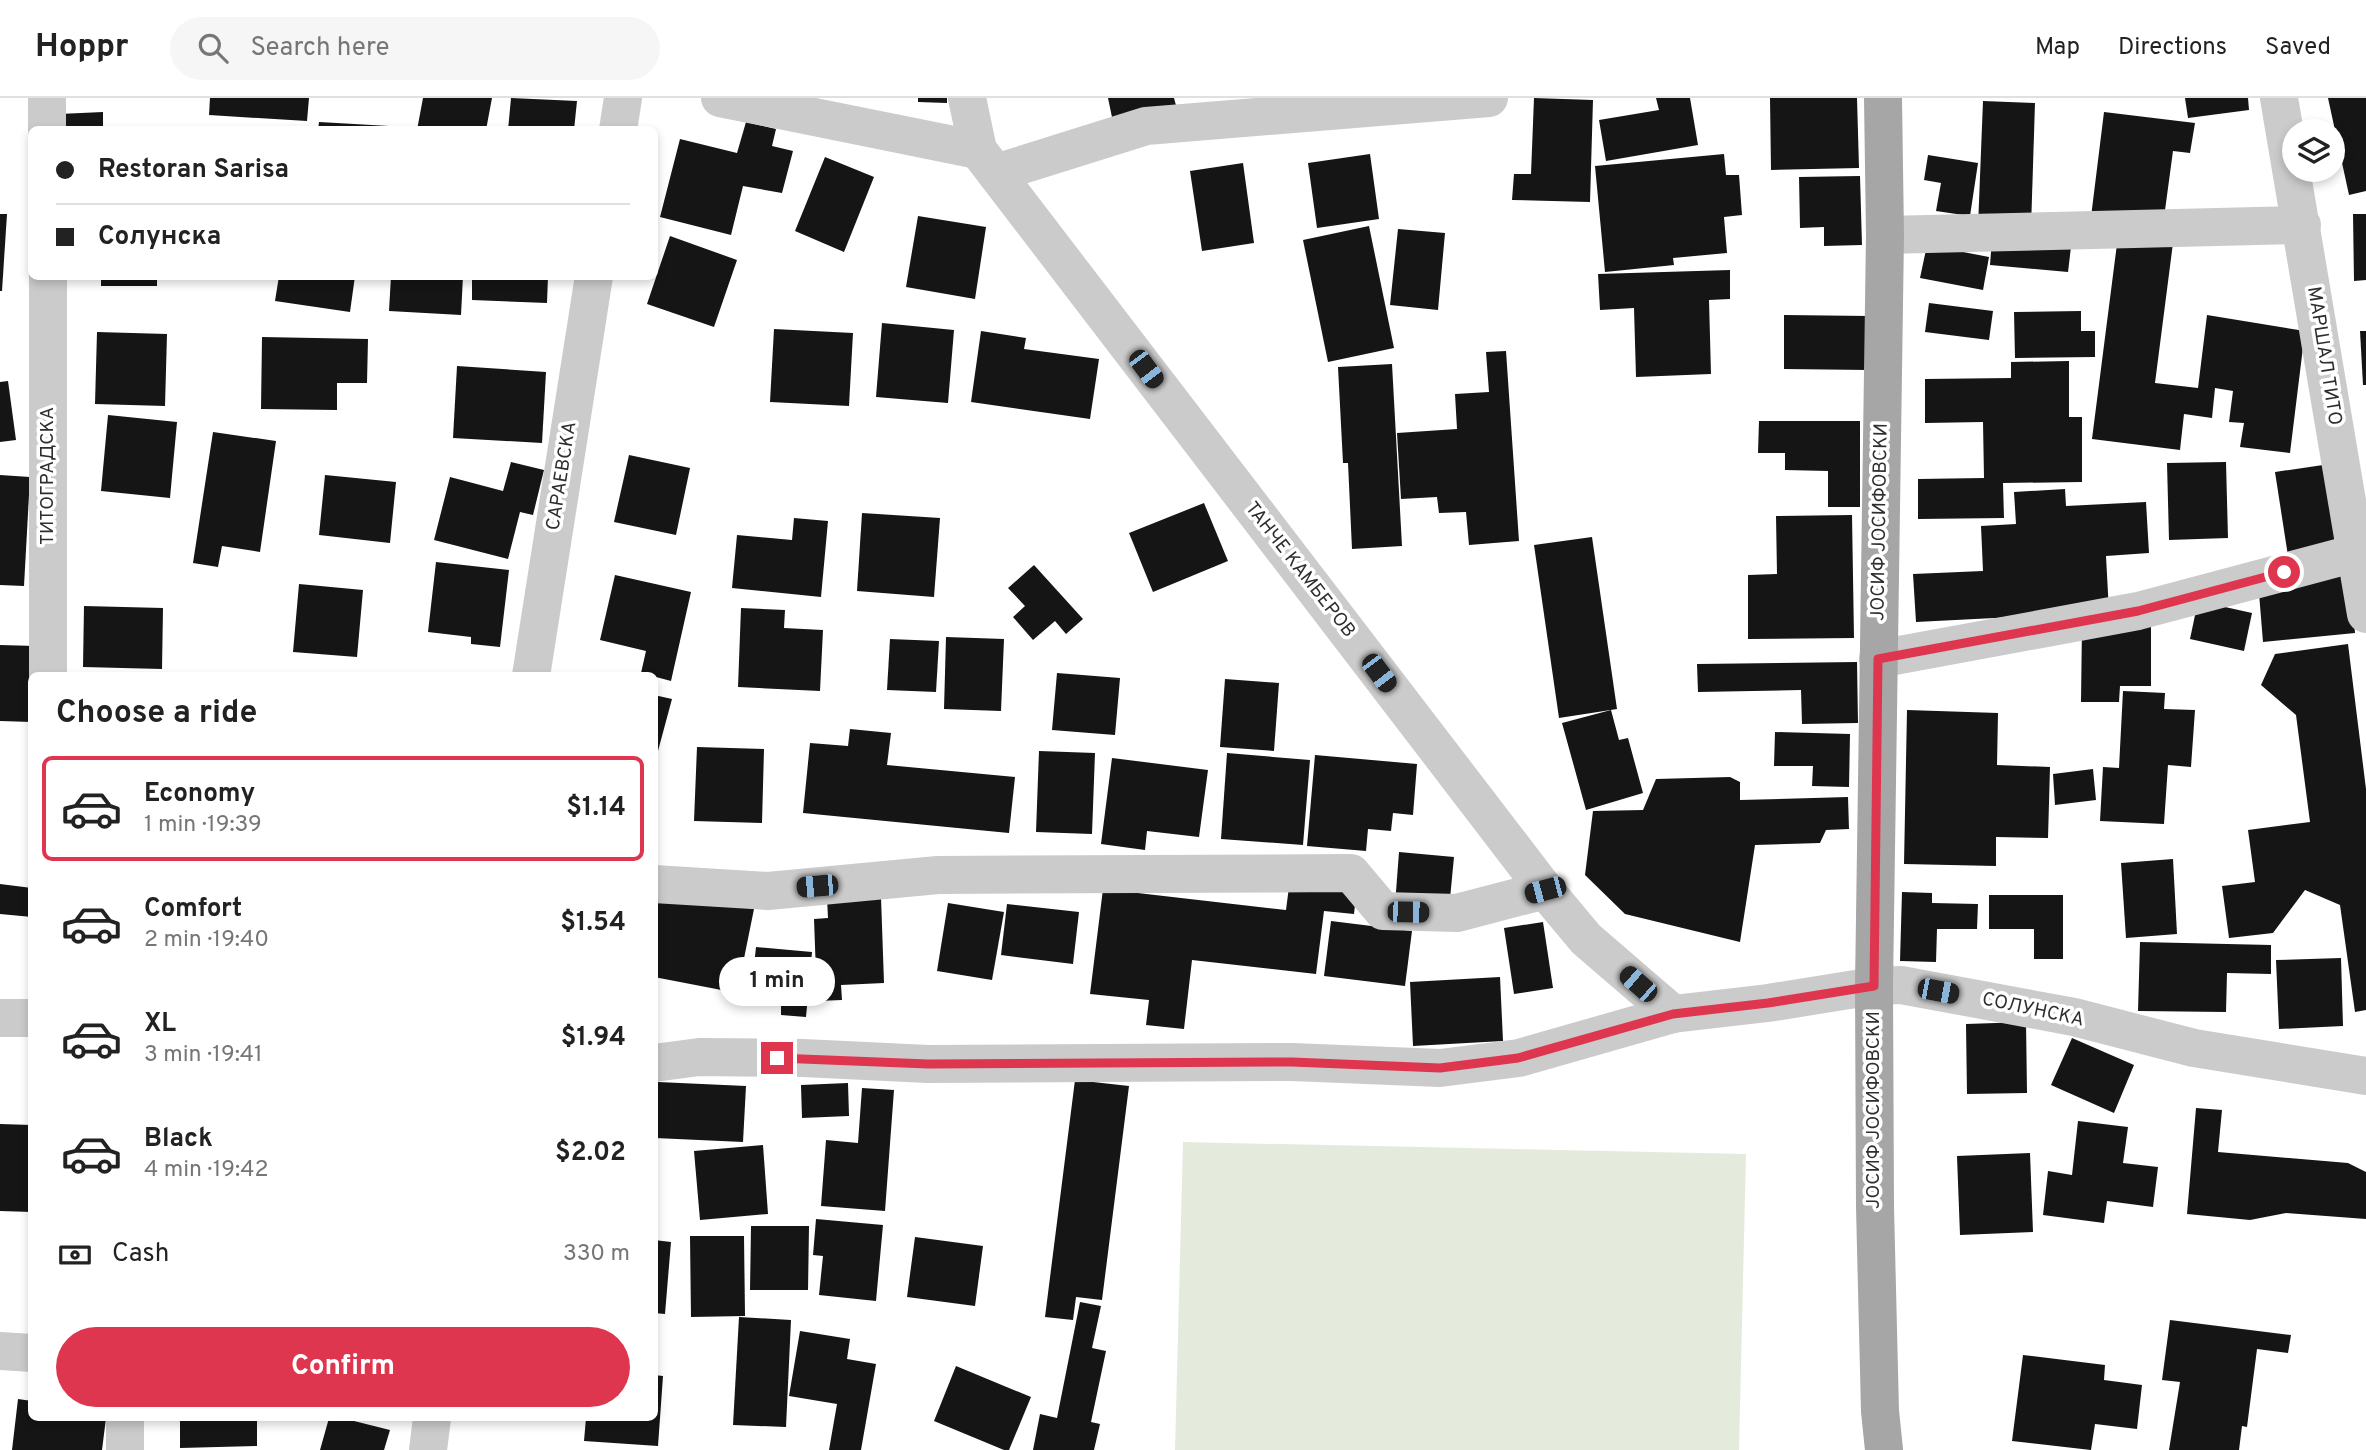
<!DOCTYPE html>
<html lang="en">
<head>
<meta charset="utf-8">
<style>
	body { margin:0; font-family:Overpass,sans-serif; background:#f6f6f6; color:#222; height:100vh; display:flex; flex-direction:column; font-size:26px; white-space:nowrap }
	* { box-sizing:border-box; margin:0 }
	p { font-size:23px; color:#767676 }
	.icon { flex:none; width:38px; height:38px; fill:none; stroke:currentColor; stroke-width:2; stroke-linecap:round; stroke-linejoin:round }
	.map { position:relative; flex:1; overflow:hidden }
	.sheet { position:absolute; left:28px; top:574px; width:630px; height:749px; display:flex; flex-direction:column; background:#fff; border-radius:10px; box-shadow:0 4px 10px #0003 }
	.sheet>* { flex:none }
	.guide { position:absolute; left:28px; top:28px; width:630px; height:154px; border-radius:10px; box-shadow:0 4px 10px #0003; display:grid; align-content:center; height:154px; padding:0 28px; background:#fff }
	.buttons { position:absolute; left:2282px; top:21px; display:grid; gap:14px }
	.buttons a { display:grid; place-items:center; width:63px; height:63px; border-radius:50%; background:#fff; box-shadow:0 4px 10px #0003; font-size:35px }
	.end { position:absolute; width:32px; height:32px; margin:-16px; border:9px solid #df364f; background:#fff; box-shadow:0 0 0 4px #fff }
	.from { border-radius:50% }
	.bubble { position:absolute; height:49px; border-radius:24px; background:#fff; box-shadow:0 4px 10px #0003; font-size:23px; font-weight:700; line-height:49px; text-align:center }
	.car { position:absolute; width:21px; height:42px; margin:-21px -10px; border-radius:9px; box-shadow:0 0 5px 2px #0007; background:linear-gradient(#222 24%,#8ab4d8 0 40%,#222 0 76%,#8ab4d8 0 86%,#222 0) }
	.guide b { display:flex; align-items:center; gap:24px; height:66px; font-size:26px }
	.guide b+b { border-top:2px solid #e0e0e0 }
	.guide i { width:18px; height:18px; background:#222 }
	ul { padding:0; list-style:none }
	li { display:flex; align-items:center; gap:21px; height:105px; margin:0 14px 10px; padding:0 14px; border:4px solid transparent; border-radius:10px }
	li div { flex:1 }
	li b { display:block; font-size:26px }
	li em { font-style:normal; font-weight:700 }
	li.selected { border-color:#df364f }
	li>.icon { width:63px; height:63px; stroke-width:1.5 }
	h2 { padding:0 28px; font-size:32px; line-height:84px }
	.pay { display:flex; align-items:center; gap:18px; height:77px; padding:0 28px; font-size:26px }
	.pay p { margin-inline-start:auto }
	.primary-button { display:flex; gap:14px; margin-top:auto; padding:14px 28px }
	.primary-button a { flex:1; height:80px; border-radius:42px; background:#df364f; color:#fff; font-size:28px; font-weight:700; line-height:80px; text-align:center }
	header { display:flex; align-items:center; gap:42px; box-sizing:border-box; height:98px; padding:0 35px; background:#fff; border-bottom:2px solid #e0e0e0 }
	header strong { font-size:33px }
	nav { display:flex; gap:38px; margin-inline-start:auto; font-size:24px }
	.search { width:490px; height:63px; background:#f6f6f6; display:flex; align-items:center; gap:18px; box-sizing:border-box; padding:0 24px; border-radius:38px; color:#767676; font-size:26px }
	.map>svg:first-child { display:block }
	.green { fill:#e5ebdc }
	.building { fill:#151515 }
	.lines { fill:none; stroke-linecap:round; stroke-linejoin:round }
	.minor { stroke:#cbcbcb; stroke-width:38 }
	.major { stroke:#a6a6a6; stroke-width:38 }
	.route { stroke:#df364f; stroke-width:9 }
	.labels { text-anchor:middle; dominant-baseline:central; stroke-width:7; stroke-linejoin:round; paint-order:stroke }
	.street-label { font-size:19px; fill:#2e2e2e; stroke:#fff }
</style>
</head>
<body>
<header>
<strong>Hoppr</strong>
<div class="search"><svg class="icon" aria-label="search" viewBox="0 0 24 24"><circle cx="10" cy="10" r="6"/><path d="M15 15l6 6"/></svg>Search here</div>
<nav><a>Map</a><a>Directions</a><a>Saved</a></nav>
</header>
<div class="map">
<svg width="2366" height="1352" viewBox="0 0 2366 1352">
	<rect width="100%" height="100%" fill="#fff"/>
	<path class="green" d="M1183,1044L1746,1056L1739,1352H1175Z"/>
	<g class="building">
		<path d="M210,0H309L307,23L209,17Z"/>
		<path d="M423,0H492L486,32H417Z"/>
		<path d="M511,0L577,3L574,32H508Z"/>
		<path d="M918,0H947V5L918,4Z"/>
		<path d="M1108,0H1174L1177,11L1113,24Z"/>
		<path d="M1534,0L1593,2L1590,104L1512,102L1514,76H1531Z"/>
		<path d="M1656,0H1690L1698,47L1606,63L1599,22L1659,12Z"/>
		<path d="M1770,0H1857L1859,70L1771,72Z"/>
		<path d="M2185,0H2248L2249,12L2188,20Z"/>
		<path d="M2328,0H2366V93L2349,97Z"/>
		<path d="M1983,3L2035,5L2031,130L1978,129Z"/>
		<path d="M103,14V32H59V16Z"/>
		<path d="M2104,14L2195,25L2190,55L2173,53L2163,127L2091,119Z"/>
		<path d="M319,24L389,28V32H318Z"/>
		<path d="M746,24L776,31L772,48L793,53L782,95L743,88L731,137L660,119L680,41L737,55Z"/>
		<path d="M1370,56L1379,121L1317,130L1308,65Z"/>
		<path d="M1724,56L1726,77H1739L1742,117L1724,119L1727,155L1673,160L1674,167L1605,174L1595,68Z"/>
		<path d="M1928,57L1978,65L1970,118L1936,113L1941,85L1924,82Z"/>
		<path d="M825,59L874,79L844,154L795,133Z"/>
		<path d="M1243,65L1254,145L1202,153L1190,73Z"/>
		<path d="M1860,78L1862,147L1824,148V129L1800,130L1799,79Z"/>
		<path d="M0,116H7L2,193H0Z"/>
		<path d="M2353,116H2366V182L2354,183Z"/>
		<path d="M918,118L986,129L975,201L906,189Z"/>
		<path d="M1369,128L1394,250L1328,264L1303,142Z"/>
		<path d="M1398,131L1445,135L1438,212L1390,207Z"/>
		<path d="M670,138L737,162L714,229L647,206Z"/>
		<path d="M2118,138L2173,145L2155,285L2198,290L2207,217L2305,233L2290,355L2240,349L2244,325L2229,324L2233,293L2215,290L2212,320L2184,316L2180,352L2092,341Z"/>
		<path d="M1992,141L2071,149L2068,174L1990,167Z"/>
		<path d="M1927,147L1989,159L1983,192L1920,180Z"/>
		<path d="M1730,172V201L1709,202L1711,276L1636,279L1634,210L1600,212L1598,176Z"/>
		<rect x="101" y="178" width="56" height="10"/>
		<path d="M279,178H355L350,214L275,203Z"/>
		<path d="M391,178H463L461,217L389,213Z"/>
		<path d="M472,178H548L547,205L472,202Z"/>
		<path d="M1929,205L1993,213L1989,242L1925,234Z"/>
		<path d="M2081,213V233H2095V259L2015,260L2014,214Z"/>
		<path d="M1784,217L1869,218L1868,272L1784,271Z"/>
		<path d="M882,225L954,232L948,305L876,299Z"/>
		<path d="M774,231L853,235L849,308L770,304Z"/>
		<path d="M981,233L1026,240L1024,251L1099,261L1090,321L971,304Z"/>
		<path d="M2360,233H2366V287H2363Z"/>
		<path d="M97,234L167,236L165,308L95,306Z"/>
		<path d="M262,239L368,241L367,285H337V312L261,311Z"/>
		<path d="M1506,253L1519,443L1469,447L1466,414L1439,415L1437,399L1401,401L1397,335L1457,331L1455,296L1489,294L1486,254Z"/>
		<path d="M2069,263V319H2082V384L2003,385L2004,420L1918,421V381L1984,380L1983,324L1925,325V281L2011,280V264Z"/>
		<path d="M1392,266L1402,448L1352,451L1348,365H1343L1338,269Z"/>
		<path d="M457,268L546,274L542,345L453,340Z"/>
		<path d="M8,283L16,342L0,344V284Z"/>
		<path d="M108,317L177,324L170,400L101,393Z"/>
		<path d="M1759,323H1860V409H1828V373L1785,372V355H1758Z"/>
		<path d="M213,334L276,343L260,454L222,448L218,469L193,465Z"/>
		<path d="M629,357L690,370L676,437L614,424Z"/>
		<path d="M511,364L544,372L533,417L520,414L508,461L434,442L450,379L503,393Z"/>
		<path d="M2226,364L2228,440L2169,442L2167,365Z"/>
		<path d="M2323,367L2337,450L2288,458L2275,374Z"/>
		<path d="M0,377L30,379L24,488L0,487Z"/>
		<path d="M325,377L396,384L390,445L319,437Z"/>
		<path d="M2065,391L2066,408L2146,404L2149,455L2106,458L2109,514L1916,524L1913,476L1983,473L1981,428L2016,426L2014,394Z"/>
		<path d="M1204,405L1228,463L1153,494L1129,435Z"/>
		<path d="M862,415L940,420L934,499L857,493Z"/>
		<path d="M1852,417L1854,540L1748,541V477L1777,476L1776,418Z"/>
		<path d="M794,420L828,423L821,499L732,490L737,437L792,442Z"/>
		<path d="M1592,439L1617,611L1559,620L1534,447Z"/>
		<path d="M436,464L509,472L500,549L471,546V539L428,534Z"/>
		<path d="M1034,467L1083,521L1066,536L1055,523L1033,542L1013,519L1025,508L1008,490Z"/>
		<path d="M2350,475L2355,535L2263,544L2258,483Z"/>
		<path d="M615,477L691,494L671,583L641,575L646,553L600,542Z"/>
		<path d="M299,486L363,492L357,559L293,554Z"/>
		<path d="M2198,503L2252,515L2244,553L2190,541Z"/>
		<path d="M84,508L163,510L162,571L83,569Z"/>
		<path d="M741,510L785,512L784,530L823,532L820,593L738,589Z"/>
		<path d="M2082,526H2151V588H2120L2119,604H2081Z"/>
		<path d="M946,539L1004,541L1001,613L944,611Z"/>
		<path d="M890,541L939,543L936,594L887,592Z"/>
		<path d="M2348,546L2366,691V912L2355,914L2340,807L2305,792L2273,835L2229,840L2222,788L2255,784L2248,732L2310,724L2296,617L2261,587L2275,556Z"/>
		<path d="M0,547L36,548L32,578V624L0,623Z"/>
		<path d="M1857,564L1858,625L1802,626L1801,592L1698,594L1697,566Z"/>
		<path d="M1057,575L1120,580L1115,637L1052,632Z"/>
		<path d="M1225,581L1279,585L1274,653L1220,649Z"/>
		<path d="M2123,593L2165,595L2164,611L2195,612L2191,669L2168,667L2164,726L2100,723L2103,669L2119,670Z"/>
		<path d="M654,597L672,601L655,664H654Z"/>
		<path d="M1611,612L1619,642L1628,640L1643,695L1586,712L1562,625Z"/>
		<path d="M1907,612L1998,615L1997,667L2050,669L2048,740L1996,739V768L1904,766Z"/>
		<path d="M850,631L891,635L887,667L1015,679L1009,735L803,715L810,645L848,648Z"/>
		<path d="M1775,634L1850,636L1849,689L1812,688L1813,668H1774Z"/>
		<path d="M697,649L764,651L762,725L694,723Z"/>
		<path d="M1039,653L1095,655L1092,736L1036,734Z"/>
		<path d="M1227,655L1310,662L1303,747L1221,741Z"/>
		<path d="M1315,657L1417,666L1413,717L1393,715L1391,733L1368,731L1366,753L1307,748Z"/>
		<path d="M1112,660L1208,672L1199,739L1147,733L1145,752L1101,746Z"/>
		<path d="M2093,671L2096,702L2055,707L2053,676Z"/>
		<path d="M1730,679L1740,684V702L1848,699L1849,731L1826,732L1820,745L1755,747L1740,844L1625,816L1585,777L1593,713L1643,712L1656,681Z"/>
		<path d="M1399,754L1454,759L1449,811L1395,807Z"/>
		<path d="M2173,761L2177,836L2126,840L2121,765Z"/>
		<path d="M1290,781L1357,789L1354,816L1324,813L1316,876L1192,862L1184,931L1146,927L1149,902L1090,896L1103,791L1286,812Z"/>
		<path d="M0,786L32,790V819L0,816Z"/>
		<path d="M660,793L754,811L737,895L654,879L658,857L654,856V824Z"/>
		<path d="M1902,794L1932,795V805L1978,806L1977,831H1937L1936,864L1900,863Z"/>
		<path d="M1989,797H2063V861H2034V831H1989Z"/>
		<path d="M881,799L884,885L841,887L842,902L817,903L814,821L828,820L827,800Z"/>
		<path d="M948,805L1004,814L992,882L937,873Z"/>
		<path d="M1007,806L1079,814L1073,866L1001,857Z"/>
		<path d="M1331,823L1412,833L1405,888L1324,878Z"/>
		<path d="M1543,824L1553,890L1514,896L1504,830Z"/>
		<path d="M2140,844L2271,847V876L2227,875L2226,914L2138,913Z"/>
		<path d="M756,849L812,854L806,919L781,917V907L750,905Z"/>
		<path d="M2341,860L2343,928L2279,931L2276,862Z"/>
		<path d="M1500,879L1503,943L1413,948L1410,884Z"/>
		<path d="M2026,924L2027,995L1967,996L1966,926Z"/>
		<path d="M2072,940L2134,967L2114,1015L2051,987Z"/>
		<path d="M1075,982L1129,988L1102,1202L1076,1199L1073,1222L1045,1219Z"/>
		<path d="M658,984L746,988L743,1044L655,1040Z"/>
		<path d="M848,985L849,1018L802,1020L801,987Z"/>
		<path d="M862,990L894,992L885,1113L821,1108L826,1042L858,1045Z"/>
		<path d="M2196,1010L2222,1012L2218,1054L2348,1065L2366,1074V1121L2286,1115L2250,1122L2187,1116Z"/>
		<path d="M2078,1023L2128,1029L2123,1065L2158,1069L2153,1109L2107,1103L2104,1125L2043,1117L2048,1073L2072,1077Z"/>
		<path d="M0,1026L32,1027V1114L0,1113Z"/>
		<path d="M763,1047L768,1116L700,1122L694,1053Z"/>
		<path d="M2030,1055L2033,1134L1960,1137L1957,1058Z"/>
		<path d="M816,1121L883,1127L876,1203L819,1197L823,1158L813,1157Z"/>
		<path d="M751,1128H809L808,1192H750Z"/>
		<path d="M690,1138H744L745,1218L691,1219Z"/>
		<path d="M915,1139L983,1148L975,1208L907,1199Z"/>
		<path d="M654,1142L671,1144L665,1216L654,1215Z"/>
		<path d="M1080,1204L1101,1208L1092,1250L1106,1253L1091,1324L1100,1326L1094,1352H1033L1040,1316L1057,1320Z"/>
		<path d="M739,1219L791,1222L786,1329L733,1327Z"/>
		<path d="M2170,1222L2291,1237L2288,1255L2257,1251L2247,1329L2242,1328L2239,1352H2169L2180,1284L2162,1282Z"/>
		<path d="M800,1233L850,1241L847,1261L876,1266L861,1352H829L837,1306L789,1298Z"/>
		<path d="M2023,1257L2105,1267L2104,1282L2142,1287L2137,1331L2095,1326L2091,1352L2012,1343Z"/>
		<path d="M956,1268L1031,1299L1009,1352H1004L934,1323Z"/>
		<path d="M654,1277L663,1278L658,1348L584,1343L586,1320H654Z"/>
		<path d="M18,1301L32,1303V1320H106L102,1352H12Z"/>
		<path d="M180,1320H257V1348L180,1350Z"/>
		<path d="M329,1320H342L390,1332L384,1352H320Z"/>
	</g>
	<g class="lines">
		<g class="minor">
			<path d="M47,0V32"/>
			<path d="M720,0L978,52"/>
			<path d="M967,0L978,52L1545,792L1586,841L1673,916"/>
			<path d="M2279,0L2366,516"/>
			<path d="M618,32L623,0"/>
			<path d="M996,75L1146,28L1489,0"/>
			<path d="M1885,137L2302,127"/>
			<path d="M48,178V578"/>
			<path d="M1878,561L2138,513L2356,455"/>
			<path d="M531,578L594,178"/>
			<path d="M654,786L768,793L938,777L1351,775L1383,813L1457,815L1545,792"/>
			<path d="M0,920H32"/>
			<path d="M654,965L699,959L803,960L928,966L1292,964L1440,970L1519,960L1673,916L1768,905L1874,888L1901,887L2074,919L2194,950L2366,978"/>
			<path d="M0,1253L32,1255"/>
			<path d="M125,1320V1352"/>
			<path d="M428,1352L432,1320"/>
		</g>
		<path class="major" d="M1883,0L1885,137L1874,888L1875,1109L1880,1313L1884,1352"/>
	</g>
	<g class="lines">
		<path class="route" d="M777,960L928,966L1292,964L1440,970L1518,960L1673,916L1768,905L1874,888L1878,561L2138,513L2284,474"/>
	</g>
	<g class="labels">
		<g class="street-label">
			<text transform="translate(2324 258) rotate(81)">МАРШАЛ ТИТО</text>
			<text transform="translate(48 378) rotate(-90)">ТИТОГРАДСКА</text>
			<text transform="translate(562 378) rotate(-81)">САРАЕВСКА</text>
			<text transform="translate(1880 424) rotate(-89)">ЈОСИФ ЈОСИФОВСКИ</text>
			<text transform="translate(1300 472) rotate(52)">ТАНЧЕ КАМБЕРОВ</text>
			<text transform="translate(2033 912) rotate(12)">СОЛУНСКА</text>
			<text transform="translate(1874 1012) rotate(-90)">ЈОСИФ ЈОСИФОВСКИ</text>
		</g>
	</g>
</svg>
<div class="buttons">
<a><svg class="icon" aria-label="layers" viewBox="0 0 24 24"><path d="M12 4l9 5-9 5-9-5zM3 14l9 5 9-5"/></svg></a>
</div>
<i class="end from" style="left:2284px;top:474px"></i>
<i class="end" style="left:777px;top:960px"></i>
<div class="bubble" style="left:719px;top:859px;width:116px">1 min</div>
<i class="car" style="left:1146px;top:271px;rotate:143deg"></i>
<i class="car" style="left:1379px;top:575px;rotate:143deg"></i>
<i class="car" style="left:817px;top:788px;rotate:265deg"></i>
<i class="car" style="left:1545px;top:792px;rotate:255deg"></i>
<i class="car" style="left:1408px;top:814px;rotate:91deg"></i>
<i class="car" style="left:1638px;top:886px;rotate:311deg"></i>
<i class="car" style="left:1938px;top:893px;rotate:101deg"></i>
<div class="guide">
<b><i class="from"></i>Restoran Sarisa</b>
<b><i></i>Солунска</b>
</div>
<section class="sheet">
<h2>Choose a ride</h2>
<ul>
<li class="selected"><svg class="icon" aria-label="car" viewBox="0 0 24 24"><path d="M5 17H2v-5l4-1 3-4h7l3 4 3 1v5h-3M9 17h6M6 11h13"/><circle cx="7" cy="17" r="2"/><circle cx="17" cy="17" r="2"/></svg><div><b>Economy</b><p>1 min · 19:39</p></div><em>$1.14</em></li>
<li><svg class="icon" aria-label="car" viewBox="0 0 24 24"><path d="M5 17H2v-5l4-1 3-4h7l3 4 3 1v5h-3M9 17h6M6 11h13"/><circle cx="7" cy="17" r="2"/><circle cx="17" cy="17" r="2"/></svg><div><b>Comfort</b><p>2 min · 19:40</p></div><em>$1.54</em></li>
<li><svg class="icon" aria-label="car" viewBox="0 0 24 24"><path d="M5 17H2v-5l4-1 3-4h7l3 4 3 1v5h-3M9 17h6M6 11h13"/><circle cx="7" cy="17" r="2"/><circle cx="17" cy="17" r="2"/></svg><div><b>XL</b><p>3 min · 19:41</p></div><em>$1.94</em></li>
<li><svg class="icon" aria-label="car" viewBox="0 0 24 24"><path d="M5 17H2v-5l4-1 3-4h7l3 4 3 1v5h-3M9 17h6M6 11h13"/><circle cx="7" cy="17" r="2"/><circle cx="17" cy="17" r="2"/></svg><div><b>Black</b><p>4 min · 19:42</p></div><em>$2.02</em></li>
</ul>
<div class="pay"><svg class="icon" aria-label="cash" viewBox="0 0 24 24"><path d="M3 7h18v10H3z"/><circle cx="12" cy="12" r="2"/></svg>Cash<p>330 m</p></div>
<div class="primary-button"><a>Confirm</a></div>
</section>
</div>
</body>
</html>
